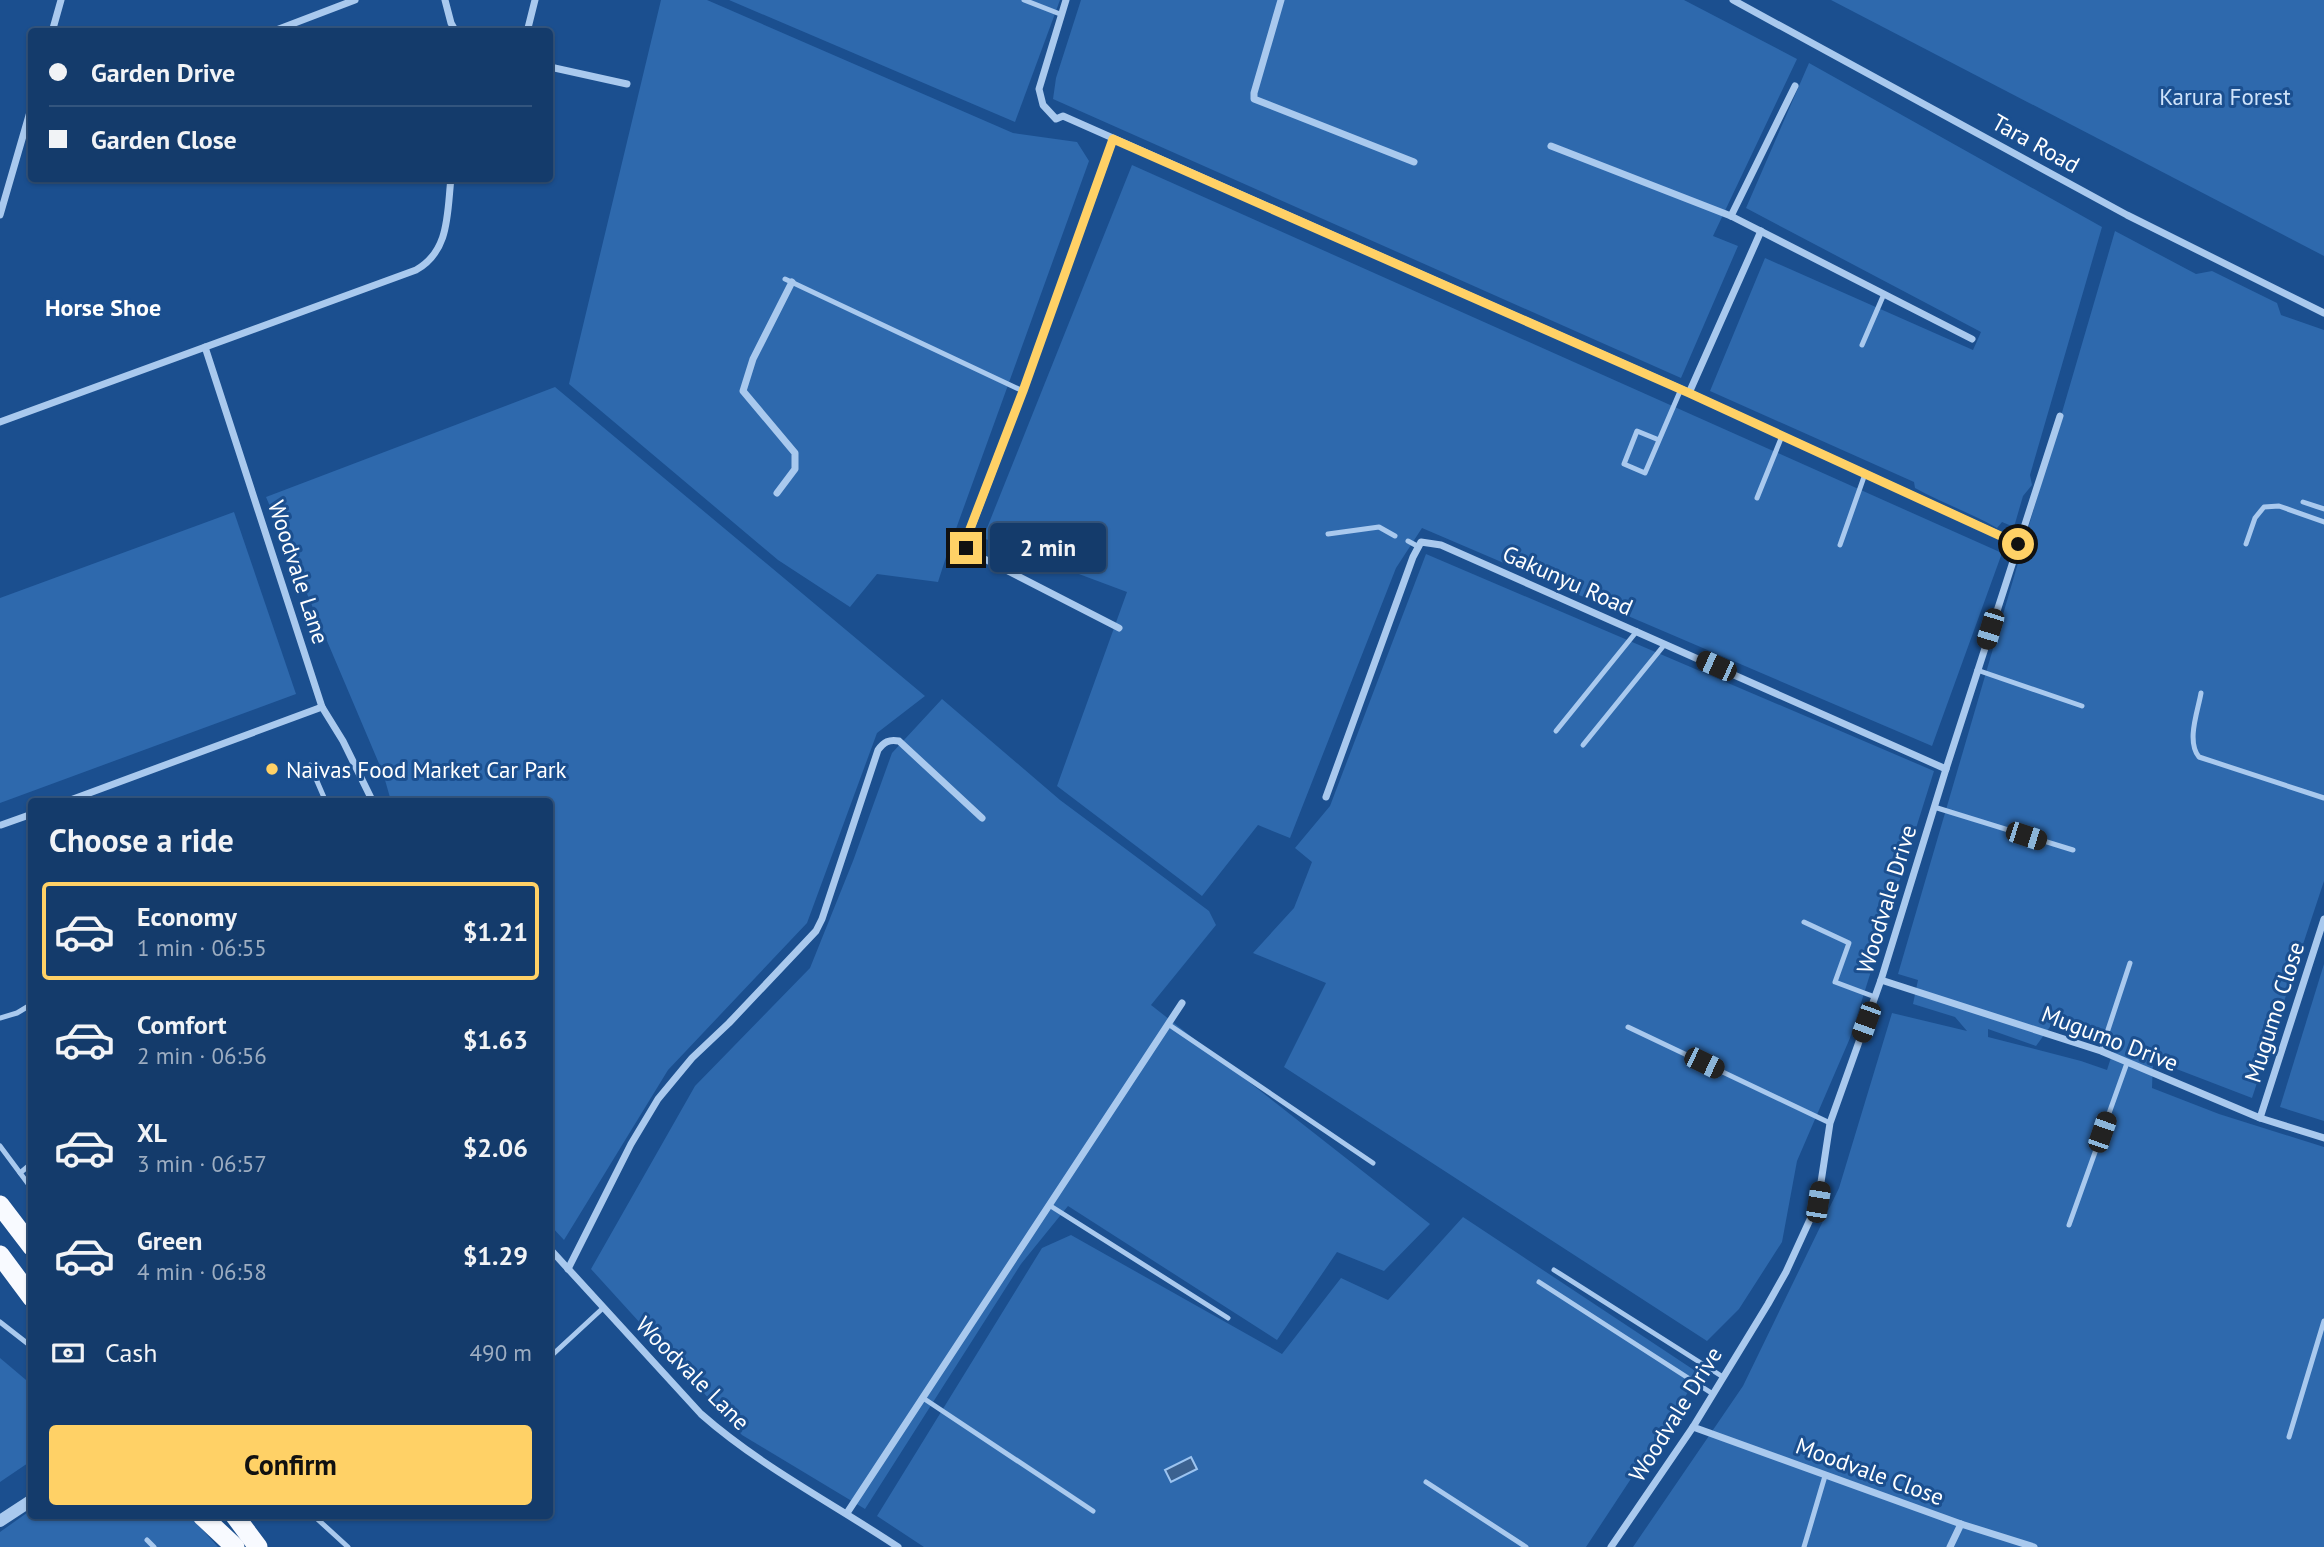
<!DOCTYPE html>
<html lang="en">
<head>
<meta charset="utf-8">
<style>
	body { margin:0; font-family:"PT Sans",sans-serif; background:#214673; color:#f1f3f6; height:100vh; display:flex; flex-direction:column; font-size:26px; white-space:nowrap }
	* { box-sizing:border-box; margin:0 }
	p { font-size:23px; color:#9dadc1 }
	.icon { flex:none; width:38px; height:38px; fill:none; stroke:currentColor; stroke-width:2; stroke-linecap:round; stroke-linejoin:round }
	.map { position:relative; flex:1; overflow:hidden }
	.details { position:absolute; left:28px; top:798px; width:525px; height:721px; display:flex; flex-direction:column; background:#143b6b; border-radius:7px; box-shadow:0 2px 5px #0004,0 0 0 2px #33557e }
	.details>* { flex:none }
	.top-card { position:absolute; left:28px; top:28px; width:525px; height:154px; border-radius:7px; box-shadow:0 2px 5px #0004,0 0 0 2px #33557e; display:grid; align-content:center; height:154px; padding:0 21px; background:#143b6b }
	.end { position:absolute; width:32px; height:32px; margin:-16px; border:9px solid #ffd166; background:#111; box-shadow:0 0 0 4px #111 }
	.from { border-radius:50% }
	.bubble { position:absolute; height:49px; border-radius:7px; background:#143b6b; box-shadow:0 2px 5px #0004,0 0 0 2px #33557e; font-size:23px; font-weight:800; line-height:49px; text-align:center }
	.car { position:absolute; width:21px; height:42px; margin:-21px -10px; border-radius:9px; box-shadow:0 0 5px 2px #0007; background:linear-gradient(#222 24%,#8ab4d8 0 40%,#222 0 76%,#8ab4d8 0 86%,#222 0) }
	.top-card b { display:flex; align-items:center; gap:24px; height:66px; font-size:26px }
	.top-card b+b { border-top:2px solid #33557e }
	.top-card i { width:18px; height:18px; background:#f1f3f6 }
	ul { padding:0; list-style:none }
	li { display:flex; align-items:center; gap:21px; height:98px; margin:0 14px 10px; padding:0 7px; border:4px solid transparent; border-radius:7px }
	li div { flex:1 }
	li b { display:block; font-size:26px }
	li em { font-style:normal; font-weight:800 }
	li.active { border-color:#ffd166 }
	li>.icon { width:63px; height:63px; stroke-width:1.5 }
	h2 { padding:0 21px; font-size:32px; line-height:84px }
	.pay { display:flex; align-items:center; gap:18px; height:77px; padding:0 21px; font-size:26px }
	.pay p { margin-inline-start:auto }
	.button { display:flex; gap:14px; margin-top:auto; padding:14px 21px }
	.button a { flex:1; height:80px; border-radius:7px; background:#ffd166; color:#111; font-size:28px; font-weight:800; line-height:80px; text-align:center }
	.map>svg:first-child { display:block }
	.green { fill:#2e69ad; fill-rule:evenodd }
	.water { fill:#3c6290; stroke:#9cc4f0; stroke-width:2 }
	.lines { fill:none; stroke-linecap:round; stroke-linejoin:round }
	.service { stroke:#a9c9ee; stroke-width:5 }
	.minor { stroke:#a9c9ee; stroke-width:7 }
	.tertiary { stroke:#a9c9ee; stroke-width:12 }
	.trunk { stroke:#f8faff; stroke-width:19 }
	.route { stroke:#ffd166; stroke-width:9 }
	.poi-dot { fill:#ffd166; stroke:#1b4f8f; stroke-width:2.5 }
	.labels { text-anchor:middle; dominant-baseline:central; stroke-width:6; stroke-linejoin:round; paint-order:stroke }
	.park-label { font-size:23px; fill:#cfe3fa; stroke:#1b4f8f }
	.street-label { font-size:23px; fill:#fff; stroke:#1b4f8f }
	.poi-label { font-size:23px; fill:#fff; stroke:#1b4f8f; text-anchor:start }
	.neighbourhood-label { font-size:24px; font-weight:bold; fill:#fff; stroke:#1b4f8f }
</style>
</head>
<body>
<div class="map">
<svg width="2324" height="1547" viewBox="0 0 2324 1547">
	<rect width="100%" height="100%" fill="#1b4f8f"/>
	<g class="green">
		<path d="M661,0H707L1013,133L1077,142L1089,161L948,551L938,582L877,574L850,607L778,560L569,384Z"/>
		<path d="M729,0H1060L1015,122Z"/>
		<path d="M1081,0H1684L1797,59L1713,236L1738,246L1681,378L1053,99L1056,78Z"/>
		<path d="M1831,0H2324V256Z"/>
		<path d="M1809,63L2102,227L2030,475L2032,485L2023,496L2014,527L2002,522L1997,528C1971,513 1942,503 1915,488L1914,482L1710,391L1765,258L1973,350L1981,332L1746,208Z"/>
		<path d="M1132,165L2002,553L1932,746L1422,528L1396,568L1290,838L1258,825L1202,896L1057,786L1127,592L983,538Z"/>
		<path d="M2115,231L2196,274L2212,271L2277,303L2281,315L2324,330V881L2252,1098L2153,1060L2152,1088L2219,1114L2324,1147V1547H1633L1743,1386L1839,1188L1892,1013L1967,1031L1955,1017L1913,1004L1918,980L1898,974ZM2052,1024L2115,1045L2107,1070L2081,1061L1988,1037V1029L2036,1046Z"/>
		<path d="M555,387L925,696L877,733L807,923L668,1070L564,1240L550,1225V802L391,801L383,773L266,497Z"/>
		<path d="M234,512L296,694L0,803V598Z"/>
		<path d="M1426,554L1934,771L1850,1038L1797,1161L1782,1242L1739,1309L1707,1341L1284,1067L1326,983L1253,953L1294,908L1312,862L1295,848L1330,806Z"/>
		<path d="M942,699L1060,800L1209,911L1216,925L1151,1005L1430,1224L1384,1271L1337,1252L1277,1340L1068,1206L1021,1264L865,1509L742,1435L591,1269L695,1086L810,968L853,861L892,753Z"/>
		<path d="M2324,964V1121L2280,1107Z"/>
		<path d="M1463,1217L1700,1374L1586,1547H924L877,1516L1042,1248L1071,1235L1282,1354L1341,1278L1388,1300Z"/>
		<path d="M0,1358L32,1385L31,1461L0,1482Z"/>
		<path d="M31,1510L32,1516H190L218,1547H0V1532Z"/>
	</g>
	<path class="water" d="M1191,1457L1197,1469L1171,1482L1165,1470Z"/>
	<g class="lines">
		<g class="service">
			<path d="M1024,0L1060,14"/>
			<path d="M785,279L1023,391"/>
			<path d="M1862,345L1884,294"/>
			<path d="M1659,440L1637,431L1624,464L1645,473L1681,389"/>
			<path d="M1757,498L1782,436"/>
			<path d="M2303,502L2324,509"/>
			<path d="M1328,534L1379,527L1395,536"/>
			<path d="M1408,541L1419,547"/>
			<path d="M2246,544L2255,518L2264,507L2279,506L2324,522"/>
			<path d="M1840,545L1865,474"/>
			<path d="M1977,670L2082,706"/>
			<path d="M2201,693C2198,711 2186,741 2199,757L2324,798"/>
			<path d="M1556,731L1637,631"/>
			<path d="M1583,745L1665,644"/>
			<path d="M310,765L326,802"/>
			<path d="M1934,807L2073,850"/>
			<path d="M1804,922L1849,943L1835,982L1875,997"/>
			<path d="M0,1018L17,1013L32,1004"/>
			<path d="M1168,1024L1373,1163"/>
			<path d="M1628,1027L1830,1123"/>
			<path d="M2101,1051L2130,963"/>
			<path d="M0,1146L32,1189"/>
			<path d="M20,1173L32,1163"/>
			<path d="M1049,1205L1228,1318"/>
			<path d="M2069,1225L2127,1063"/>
			<path d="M1554,1270L1723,1377"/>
			<path d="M1539,1282L1713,1394"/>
			<path d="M0,1322L32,1347"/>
			<path d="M550,1357L603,1308"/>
			<path d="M923,1398L1093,1511"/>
			<path d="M2289,1437L2324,1321"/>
			<path d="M1426,1482L1526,1547"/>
			<path d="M314,1516L348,1547"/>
			<path d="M147,1540L154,1547"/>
			<path d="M1804,1547L1825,1476"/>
		</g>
		<g class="minor">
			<path d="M445,0L451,23L456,32"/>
			<path d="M1066,0L1039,89L1043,105L1056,119L1063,116L1681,389L2019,544"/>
			<path d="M1281,0L1254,93V99L1414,162"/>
			<path d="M1733,0L2127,215L2324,313"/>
			<path d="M52,32L61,0"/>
			<path d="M271,32L355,0"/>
			<path d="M527,32L535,0"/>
			<path d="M550,67L627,84"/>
			<path d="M1113,140L1023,391L965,544L967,550L1119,628"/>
			<path d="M1551,146L1731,216L1972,339"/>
			<path d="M0,215L32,105"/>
			<path d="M1731,216L1795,86"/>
			<path d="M205,347L322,707L343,741L373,802"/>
			<path d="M1689,393L1761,231"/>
			<path d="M0,422L416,270C450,251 447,213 451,178"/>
			<path d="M777,493L795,469V453L743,391L753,359L792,282"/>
			<path d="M1326,797L1413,557L1421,542L1441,545L1946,769"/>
			<path d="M65,802L322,707"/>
			<path d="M1,825L32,814"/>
			<path d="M1881,980L2101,1051L2260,1118L2324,1138"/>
			<path d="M2260,1118L2324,919"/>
			<path d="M550,1249L701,1414C760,1466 832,1503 898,1547"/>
			<path d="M568,1269L631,1144L658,1099L692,1058L729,1023L816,931L822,919L878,750C884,742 889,739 899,741L982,818"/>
			<path d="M1693,1427L1961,1524L2034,1547"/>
			<path d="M847,1513L1182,1003"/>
			<path d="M1611,1547L1693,1427L1768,1304L1786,1272L1818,1202L1830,1123L1881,980L1946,769L2060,416"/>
			<path d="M1950,1547L1961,1524"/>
		</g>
		<path class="tertiary" d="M0,1521L32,1500"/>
		<g class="trunk">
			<path d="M0,1205L32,1247"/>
			<path d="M0,1255L32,1298"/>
			<path d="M202,1516L235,1547"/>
			<path d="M235,1516L258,1547"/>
		</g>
	</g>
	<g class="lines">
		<path class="route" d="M966,548L965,542L1023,391L1113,139L1689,393L2018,544"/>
	</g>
	<circle class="poi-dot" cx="272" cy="769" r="7"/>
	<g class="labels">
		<g class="park-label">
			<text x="2225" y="96">Karura Forest</text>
		</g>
		<g class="street-label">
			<text transform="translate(2036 143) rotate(29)">Tara Road</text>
			<text transform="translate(299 572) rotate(72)">Woodvale Lane</text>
			<text transform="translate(1568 580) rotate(24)">Gakunyu Road</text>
			<text transform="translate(1886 899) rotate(-73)">Woodvale Drive</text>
			<text transform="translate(2274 1012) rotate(-72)">Mugumo Close</text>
			<text transform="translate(2110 1038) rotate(21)">Mugumo Drive</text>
			<text transform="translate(693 1373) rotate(45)">Woodvale Lane</text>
			<text transform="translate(1675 1414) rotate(-58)">Woodvale Drive</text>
			<text transform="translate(1870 1471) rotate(20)">Moodvale Close</text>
		</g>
		<g class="poi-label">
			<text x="286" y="769">Naivas Food Market Car Park</text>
		</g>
		<g class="neighbourhood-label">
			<text x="103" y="307">Horse Shoe</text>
		</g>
	</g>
</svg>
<i class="end from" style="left:2018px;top:544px"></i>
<i class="end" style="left:966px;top:548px"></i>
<div class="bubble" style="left:990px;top:523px;width:116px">2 min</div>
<i class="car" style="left:1990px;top:629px;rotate:197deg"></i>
<i class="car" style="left:1716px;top:666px;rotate:294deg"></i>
<i class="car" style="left:2026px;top:836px;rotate:108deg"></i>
<i class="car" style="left:1866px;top:1022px;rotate:200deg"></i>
<i class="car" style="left:1704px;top:1063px;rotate:116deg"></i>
<i class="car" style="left:2102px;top:1132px;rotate:19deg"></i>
<i class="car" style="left:1818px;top:1202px;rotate:9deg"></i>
<div class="top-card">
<b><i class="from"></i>Garden Drive</b>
<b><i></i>Garden Close</b>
</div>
<section class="details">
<h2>Choose a ride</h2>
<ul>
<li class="active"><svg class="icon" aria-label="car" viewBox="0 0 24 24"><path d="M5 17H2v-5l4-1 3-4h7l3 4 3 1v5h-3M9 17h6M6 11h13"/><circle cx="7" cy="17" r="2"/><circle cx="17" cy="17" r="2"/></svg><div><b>Economy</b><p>1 min · 06:55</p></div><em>$1.21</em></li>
<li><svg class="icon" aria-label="car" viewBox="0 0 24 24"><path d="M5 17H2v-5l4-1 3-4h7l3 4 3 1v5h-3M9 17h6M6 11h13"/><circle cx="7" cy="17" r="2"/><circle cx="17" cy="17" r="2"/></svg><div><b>Comfort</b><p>2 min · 06:56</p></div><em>$1.63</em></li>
<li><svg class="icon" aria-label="car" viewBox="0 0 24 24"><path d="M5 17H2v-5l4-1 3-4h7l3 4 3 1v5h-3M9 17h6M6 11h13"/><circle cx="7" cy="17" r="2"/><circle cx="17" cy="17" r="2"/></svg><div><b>XL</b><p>3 min · 06:57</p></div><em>$2.06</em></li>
<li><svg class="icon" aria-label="car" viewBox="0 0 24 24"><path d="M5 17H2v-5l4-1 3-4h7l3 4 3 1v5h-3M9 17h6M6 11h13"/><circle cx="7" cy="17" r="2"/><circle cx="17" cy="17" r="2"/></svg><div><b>Green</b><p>4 min · 06:58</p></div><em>$1.29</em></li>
</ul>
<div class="pay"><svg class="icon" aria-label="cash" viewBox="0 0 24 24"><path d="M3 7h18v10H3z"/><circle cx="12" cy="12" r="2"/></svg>Cash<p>490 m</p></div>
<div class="button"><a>Confirm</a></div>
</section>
</div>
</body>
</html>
